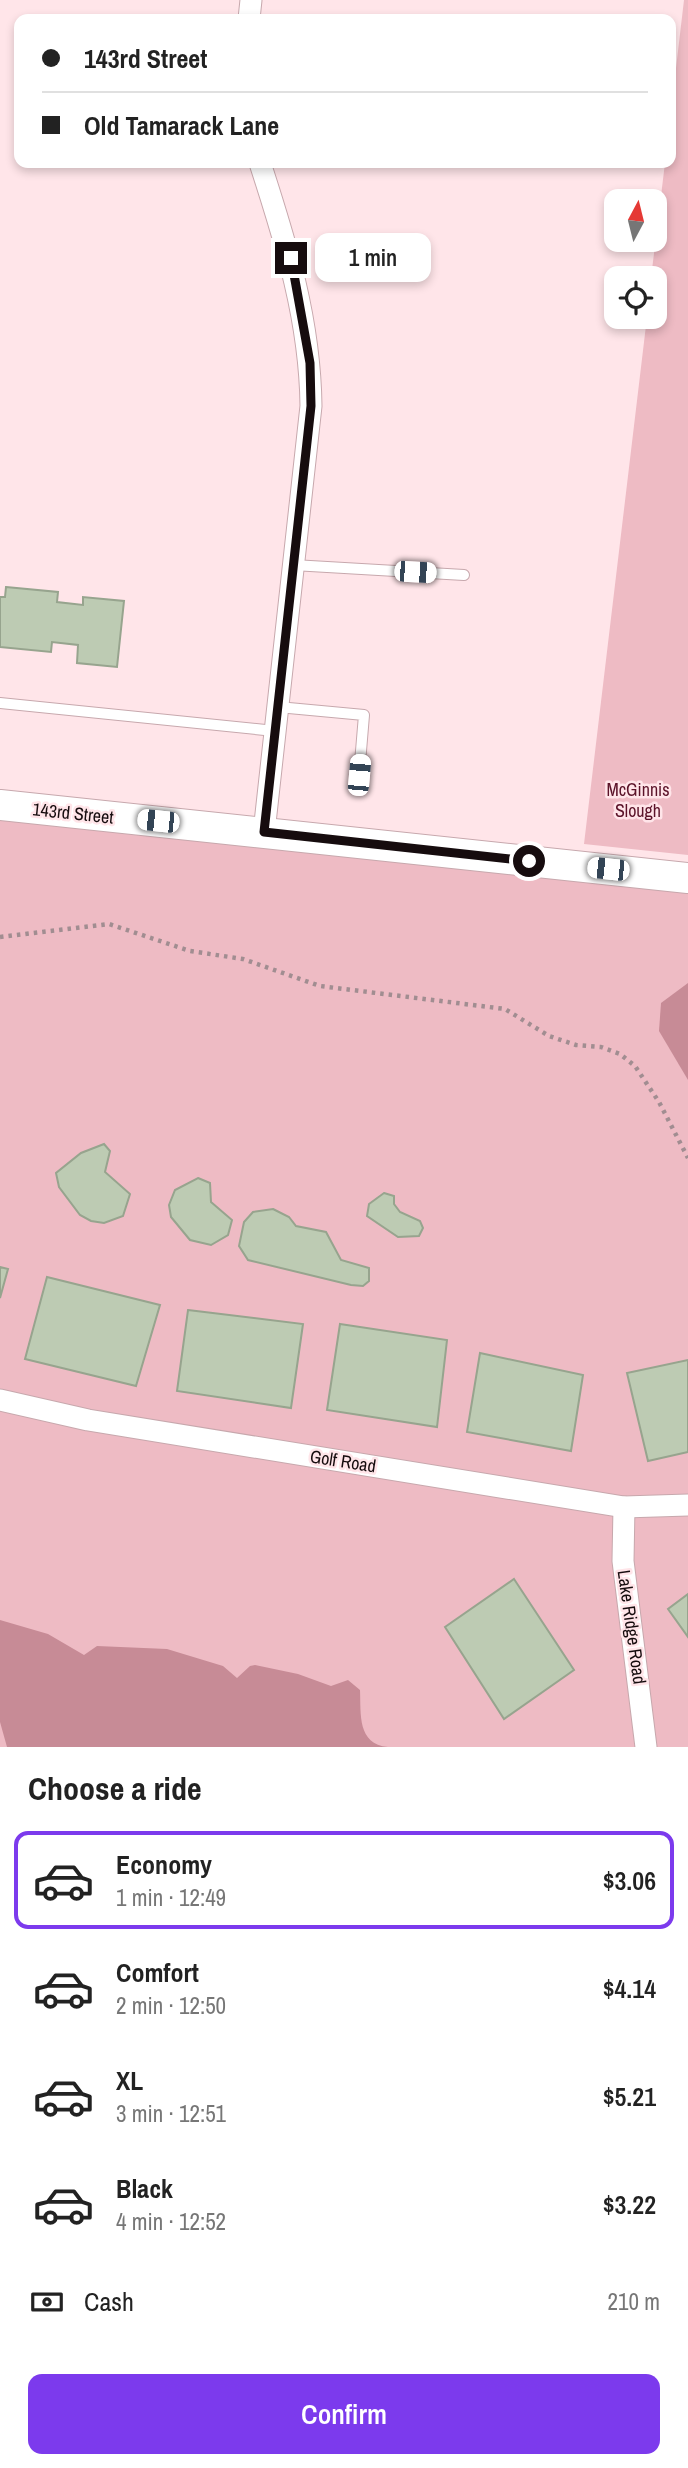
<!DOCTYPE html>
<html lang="en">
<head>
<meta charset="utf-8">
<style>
	body { margin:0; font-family:"Archivo Narrow",sans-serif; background:#f6f6f6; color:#222; height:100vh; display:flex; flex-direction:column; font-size:26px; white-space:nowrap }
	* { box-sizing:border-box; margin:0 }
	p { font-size:23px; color:#767676 }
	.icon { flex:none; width:38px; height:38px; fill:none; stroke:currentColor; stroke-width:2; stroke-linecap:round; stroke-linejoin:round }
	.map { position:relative; height:1747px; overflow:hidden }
	.details { display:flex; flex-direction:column; background:#fff; flex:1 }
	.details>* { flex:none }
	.top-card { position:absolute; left:14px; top:14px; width:662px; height:154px; border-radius:14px; box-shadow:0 4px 10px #0003; display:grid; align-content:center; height:154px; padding:0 28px; background:#fff }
	.needle { width:46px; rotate:7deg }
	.tools { position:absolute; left:604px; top:189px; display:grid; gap:14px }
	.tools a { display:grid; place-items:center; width:63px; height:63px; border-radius:14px; background:#fff; box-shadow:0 4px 10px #0003; font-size:35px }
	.end { position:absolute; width:32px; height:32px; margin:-16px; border:9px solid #160c0e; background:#fff; box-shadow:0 0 0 4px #fff }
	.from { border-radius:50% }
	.bubble { position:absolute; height:49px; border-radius:14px; background:#fff; box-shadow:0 4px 10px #0003; font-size:23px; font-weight:600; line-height:49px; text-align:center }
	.car { position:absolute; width:21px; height:42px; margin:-21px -10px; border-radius:9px; box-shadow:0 0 5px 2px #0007; background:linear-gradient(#fff 24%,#345 0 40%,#fff 0 76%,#345 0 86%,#fff 0) }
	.top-card b { display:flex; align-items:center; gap:24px; height:66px; font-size:26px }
	.top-card b+b { border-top:2px solid #e0e0e0 }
	.top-card i { width:18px; height:18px; background:#222 }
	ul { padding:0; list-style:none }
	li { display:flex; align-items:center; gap:21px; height:98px; margin:0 14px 10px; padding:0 14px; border:4px solid transparent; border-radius:14px }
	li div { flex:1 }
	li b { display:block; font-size:26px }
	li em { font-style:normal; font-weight:600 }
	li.on { border-color:#7c3aed }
	li>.icon { width:63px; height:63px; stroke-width:1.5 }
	h2 { padding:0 28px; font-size:32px; line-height:84px }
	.pay { display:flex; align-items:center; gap:18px; height:77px; padding:0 28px; font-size:26px }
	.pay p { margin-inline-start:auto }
	.primary-button { display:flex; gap:14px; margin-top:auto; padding:14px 28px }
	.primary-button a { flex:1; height:80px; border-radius:14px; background:#7c3aed; color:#fff; font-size:28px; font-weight:600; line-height:80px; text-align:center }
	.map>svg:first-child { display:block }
	.green { fill:#eebbc4 }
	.water { fill:#c78b96 }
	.building { fill:#bdcbb3; stroke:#97a48e; stroke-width:2 }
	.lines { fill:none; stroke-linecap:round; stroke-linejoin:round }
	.service-casing { stroke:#c7a8ad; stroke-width:12 }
	.minor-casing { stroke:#c7a8ad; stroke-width:23 }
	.secondary-casing { stroke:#c7a8ad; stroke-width:32 }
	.path { stroke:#a18d91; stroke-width:4.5; stroke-dasharray:3.5 5; stroke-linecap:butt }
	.service { stroke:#fff; stroke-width:10 }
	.minor { stroke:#fff; stroke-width:21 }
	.secondary { stroke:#fff; stroke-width:30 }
	.route { stroke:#160c0e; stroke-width:9 }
	.labels { text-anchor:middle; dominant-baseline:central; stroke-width:5; stroke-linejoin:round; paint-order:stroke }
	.park-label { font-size:18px; fill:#5b1329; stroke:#ffe5e9 }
	.street-label { font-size:18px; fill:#160c0e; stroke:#ffe5e9 }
</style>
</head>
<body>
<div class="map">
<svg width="688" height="1747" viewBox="0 0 688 1747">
	<rect width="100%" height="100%" fill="#ffe5e9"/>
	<g class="green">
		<path d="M684,0H688V855L584,844L647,317H654V278H651L665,163H670V119Z"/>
		<path d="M0,817L688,891V1747H0Z"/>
	</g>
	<g class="water">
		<path d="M688,983V1080L659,1031L661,1003Z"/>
		<path d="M0,1620L48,1634L84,1655L97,1646L167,1649L223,1666L237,1678L250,1666L255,1665L298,1674L331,1686L348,1680L360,1690C361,1714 357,1744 388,1747H7L0,1722Z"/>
	</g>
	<g class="building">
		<path d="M6,587L58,592L57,602L83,605V597L124,601L117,667L77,663L78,645L52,642L51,652L0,647V597H5Z"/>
		<path d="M104,1144L110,1151L105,1172L130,1194L123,1216L104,1223L91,1221L80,1215L59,1187L56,1173L81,1153Z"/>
		<path d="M198,1178L210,1183L211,1202L232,1220L228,1235L211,1245L190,1240L171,1217L169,1205L175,1190Z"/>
		<path d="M384,1193L394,1196V1204L400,1212L420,1221L423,1228L419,1236L398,1237L367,1216L369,1204Z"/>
		<path d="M273,1209L289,1217L296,1226L326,1232L341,1260L369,1268V1281L363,1286L351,1285L248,1260L239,1246L244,1222L253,1212Z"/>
		<path d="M0,1267L8,1269L0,1298Z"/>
		<path d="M47,1277L160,1305L136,1386L25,1359Z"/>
		<path d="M188,1310L303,1324L291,1408L177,1391Z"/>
		<path d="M340,1324L447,1340L437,1427L327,1410Z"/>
		<path d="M480,1353L583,1375L571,1451L467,1432Z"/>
		<path d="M688,1360V1452L648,1461L627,1373Z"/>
		<path d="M514,1579L574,1670L504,1719L445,1627Z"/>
		<path d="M688,1594V1637L668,1609Z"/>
	</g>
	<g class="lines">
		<defs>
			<g id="service">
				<path d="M293,565L464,575"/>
				<path d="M0,703L275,731"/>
				<path d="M278,707L364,715L359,775"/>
			</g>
			<g id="minor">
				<path d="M249,19L251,0"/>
				<path d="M260,163C286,243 310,320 311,406L264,832"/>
				<path d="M0,1400L88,1420L624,1507L688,1505"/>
				<path d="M624,1507L623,1561L646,1747"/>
			</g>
			<path id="secondary" d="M0,805L688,878"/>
		</defs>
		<use href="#service" class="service-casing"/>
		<use href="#minor" class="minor-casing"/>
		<use href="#secondary" class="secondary-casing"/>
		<path class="path" d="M0,937L109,924L190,951L243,959L320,986L505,1009L549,1036L576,1045L601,1047L620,1054L635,1066L659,1102L688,1158"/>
		<use href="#service" class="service"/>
		<use href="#minor" class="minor"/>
		<use href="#secondary" class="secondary"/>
	</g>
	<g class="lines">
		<path class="route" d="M291,258L310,363L311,406L264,832L529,861"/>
	</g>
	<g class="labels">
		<g class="park-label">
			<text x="638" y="789">McGinnis<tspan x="638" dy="21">Slough</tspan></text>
		</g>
		<g class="street-label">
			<text transform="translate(73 813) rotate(6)">143rd Street</text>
			<text transform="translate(343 1461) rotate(9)">Golf Road</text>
			<text transform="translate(632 1627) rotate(82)">Lake Ridge Road</text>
		</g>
	</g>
</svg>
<div class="tools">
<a><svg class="needle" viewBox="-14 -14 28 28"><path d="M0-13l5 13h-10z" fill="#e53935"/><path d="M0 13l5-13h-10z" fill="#767676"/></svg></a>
<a><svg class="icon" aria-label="locate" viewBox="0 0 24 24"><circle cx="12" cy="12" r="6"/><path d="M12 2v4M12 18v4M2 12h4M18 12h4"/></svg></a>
</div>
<i class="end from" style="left:529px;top:861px"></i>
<i class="end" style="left:291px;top:258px"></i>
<div class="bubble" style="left:315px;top:233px;width:116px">1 min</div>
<i class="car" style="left:415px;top:572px;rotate:93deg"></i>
<i class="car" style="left:359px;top:775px;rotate:5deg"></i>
<i class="car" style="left:158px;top:821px;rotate:276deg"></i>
<i class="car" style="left:608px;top:869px;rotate:276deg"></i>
<div class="top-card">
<b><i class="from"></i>143rd Street</b>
<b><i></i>Old Tamarack Lane</b>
</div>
</div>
<section class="details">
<h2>Choose a ride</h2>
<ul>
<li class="on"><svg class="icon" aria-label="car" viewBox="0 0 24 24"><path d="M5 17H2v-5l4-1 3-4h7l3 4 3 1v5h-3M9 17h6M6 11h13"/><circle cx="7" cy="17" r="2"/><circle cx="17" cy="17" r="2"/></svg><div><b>Economy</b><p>1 min · 12:49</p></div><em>$3.06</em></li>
<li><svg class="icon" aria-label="car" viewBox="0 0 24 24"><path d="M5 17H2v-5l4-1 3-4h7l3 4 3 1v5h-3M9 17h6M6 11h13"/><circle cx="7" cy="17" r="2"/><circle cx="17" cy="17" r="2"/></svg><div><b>Comfort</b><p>2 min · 12:50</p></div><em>$4.14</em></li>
<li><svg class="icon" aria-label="car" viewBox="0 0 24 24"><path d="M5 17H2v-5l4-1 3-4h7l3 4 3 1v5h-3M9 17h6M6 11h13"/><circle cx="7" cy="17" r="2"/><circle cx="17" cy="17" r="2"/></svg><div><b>XL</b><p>3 min · 12:51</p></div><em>$5.21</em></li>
<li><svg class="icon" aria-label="car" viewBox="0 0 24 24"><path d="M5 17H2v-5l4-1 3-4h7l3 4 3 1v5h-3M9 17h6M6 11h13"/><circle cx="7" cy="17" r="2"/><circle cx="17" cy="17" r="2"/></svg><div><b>Black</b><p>4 min · 12:52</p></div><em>$3.22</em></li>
</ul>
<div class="pay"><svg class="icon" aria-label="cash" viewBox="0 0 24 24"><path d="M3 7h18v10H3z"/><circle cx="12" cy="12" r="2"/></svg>Cash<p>210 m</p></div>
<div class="primary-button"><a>Confirm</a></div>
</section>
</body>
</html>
